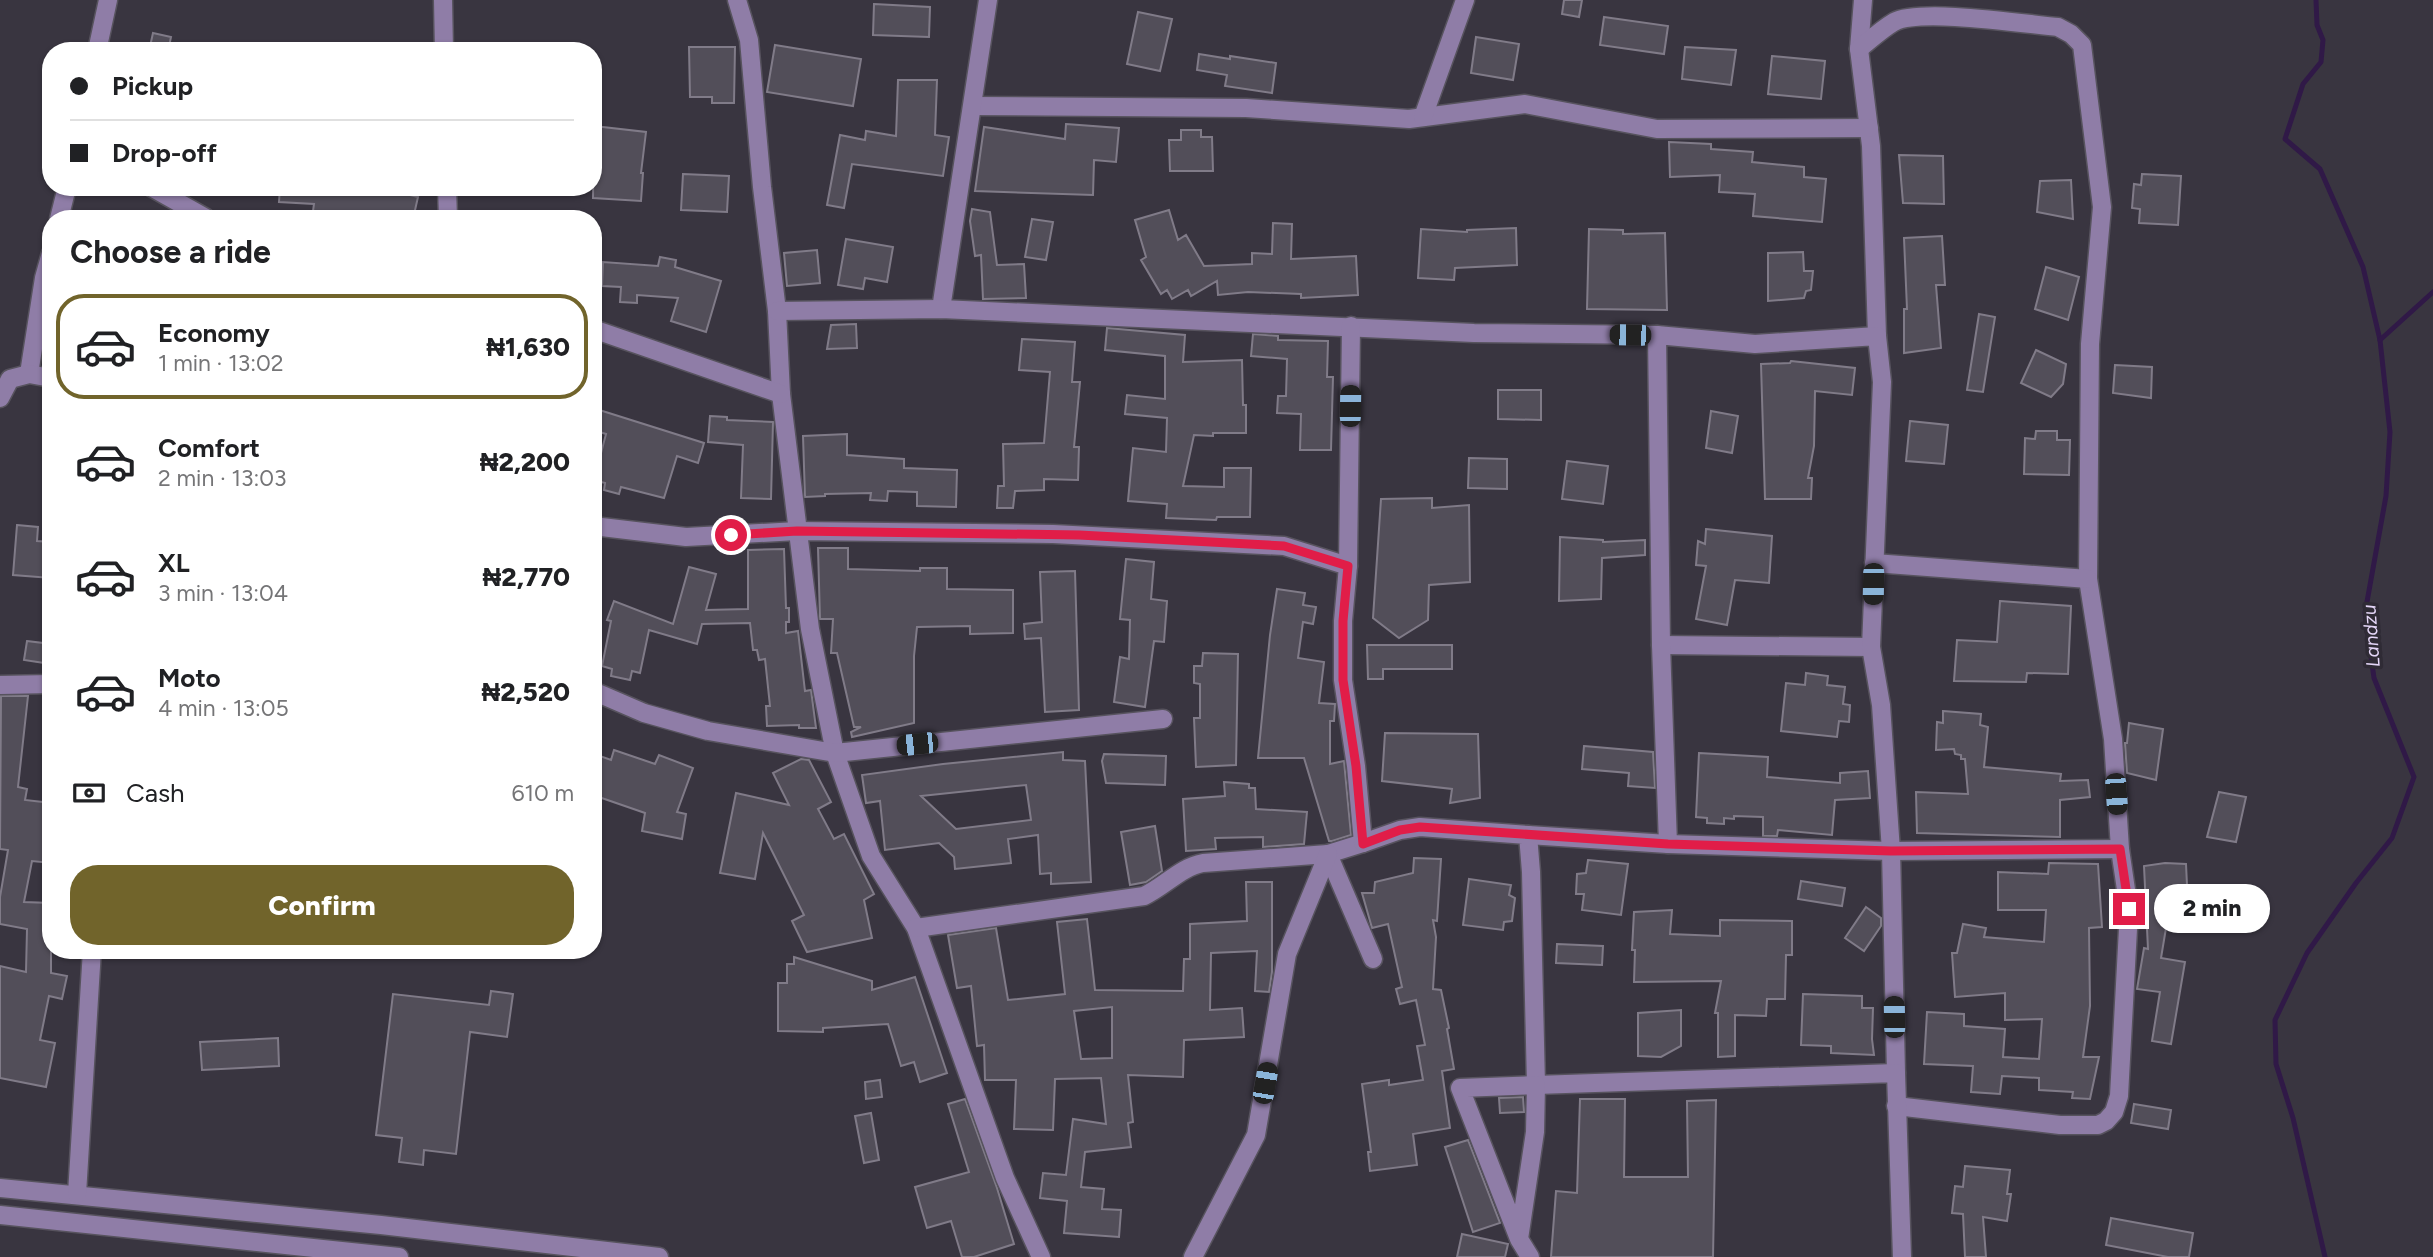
<!DOCTYPE html>
<html lang="en">
<head>
<meta charset="utf-8">
<style>
	body { margin:0; font-family:Figtree,sans-serif; background:#f6f6f6; color:#202124; height:100vh; display:flex; flex-direction:column; font-size:26px; white-space:nowrap }
	* { box-sizing:border-box; margin:0 }
	p { font-size:23px; color:#757577 }
	.icon { flex:none; width:38px; height:38px; fill:none; stroke:currentColor; stroke-width:2; stroke-linecap:round; stroke-linejoin:round }
	.map { position:relative; flex:1; overflow:hidden }
	.drawer { position:absolute; left:42px; top:210px; width:560px; height:749px; display:flex; flex-direction:column; background:#fff; border-radius:28px; box-shadow:0 2px 5px #0004 }
	.drawer>* { flex:none }
	.guide { position:absolute; left:42px; top:42px; width:560px; height:154px; border-radius:28px; box-shadow:0 2px 5px #0004; display:grid; align-content:center; height:154px; padding:0 28px; background:#fff }
	.end { position:absolute; width:32px; height:32px; margin:-16px; border:9px solid #e11d48; background:#fff; box-shadow:0 0 0 4px #fff }
	.from { border-radius:50% }
	.bubble { position:absolute; height:49px; border-radius:24px; background:#fff; box-shadow:0 2px 5px #0004; font-size:23px; font-weight:800; line-height:49px; text-align:center }
	.car { position:absolute; width:21px; height:42px; margin:-21px -10px; border-radius:9px; box-shadow:0 0 5px 2px #0007; background:linear-gradient(#222 24%,#8ab4d8 0 40%,#222 0 76%,#8ab4d8 0 86%,#222 0) }
	.guide b { display:flex; align-items:center; gap:24px; height:66px; font-size:26px }
	.guide b+b { border-top:2px solid #e0e0e0 }
	.guide i { width:18px; height:18px; background:#202124 }
	ul { padding:0; list-style:none }
	li { display:flex; align-items:center; gap:21px; height:105px; margin:0 14px 10px; padding:0 14px; border:4px solid transparent; border-radius:28px }
	li div { flex:1 }
	li b { display:block; font-size:26px }
	li em { font-style:normal; font-weight:800 }
	li.active { border-color:#71642b }
	li>.icon { width:63px; height:63px; stroke-width:1.5 }
	h2 { padding:0 28px; font-size:32px; line-height:84px }
	.pay { display:flex; align-items:center; gap:18px; height:77px; padding:0 28px; font-size:26px }
	.pay p { margin-inline-start:auto }
	.cta { display:flex; gap:14px; margin-top:auto; padding:14px 28px }
	.cta a { flex:1; height:80px; border-radius:28px; background:#71642b; color:#fff; font-size:28px; font-weight:800; line-height:80px; text-align:center }
	.map>svg:first-child { display:block }
	.lines { fill:none; stroke-linecap:round; stroke-linejoin:round }
	.stream { stroke:#301947; stroke-width:5 }
	.building { fill:#524e59; stroke:#807b88; stroke-width:2; fill-rule:evenodd }
	.minor-casing { stroke:#57535e; stroke-width:21 }
	.minor { stroke:#8f7da7; stroke-width:18 }
	.route { stroke:#e11d48; stroke-width:9 }
	.labels { text-anchor:middle; dominant-baseline:central; stroke-width:7; stroke-linejoin:round; paint-order:stroke }
	.water-label { font-size:19px; font-style:italic; fill:#e4d6f7; stroke:#2f2b35 }
</style>
</head>
<body>
<div class="map">
<svg width="2433" height="1257" viewBox="0 0 2433 1257">
	<rect width="100%" height="100%" fill="#393540"/>
	<g class="lines">
		<g class="stream">
			<path d="M2316,0L2317,25L2323,40L2321,62L2303,84L2285,139L2320,169L2363,267L2380,340L2390,432L2386,496L2365,613L2374,678L2414,777L2392,838L2356,883L2307,953L2275,1020L2276,1064L2293,1118L2325,1257"/>
			<path d="M2380,340L2433,292"/>
		</g>
	</g>
	<g class="building">
		<path d="M1564,0H1582L1579,17L1562,14Z"/>
		<path d="M874,4L930,7L929,37L873,35Z"/>
		<path d="M1138,12L1172,19L1160,71L1127,64Z"/>
		<path d="M1604,17L1668,26L1664,54L1600,45Z"/>
		<path d="M153,33L171,37L168,51H149Z"/>
		<path d="M1476,37L1519,44L1513,80L1471,73Z"/>
		<path d="M775,45L861,59L853,106L767,92Z"/>
		<path d="M689,47H735L734,103H712V97H690Z"/>
		<path d="M1685,47L1736,50L1731,85L1682,79Z"/>
		<path d="M1199,54L1230,59V56L1276,63L1272,93L1225,86L1227,75L1197,70Z"/>
		<path d="M1772,56L1825,61L1821,99L1768,94Z"/>
		<path d="M898,80H937L935,135L949,137L943,176L852,164L844,208L827,205L840,135L865,140L866,131L896,136Z"/>
		<path d="M1066,124L1119,128L1116,162L1094,160L1093,195L975,191L984,127L1065,139Z"/>
		<path d="M594,126L646,132L641,173H643L641,201L593,198Z"/>
		<path d="M1181,130H1201V137H1212L1213,171H1170L1169,140H1181Z"/>
		<path d="M1669,142L1711,144V149L1753,152L1752,162L1804,167V177L1826,179L1822,222L1753,216L1755,194L1719,192L1720,175L1670,177Z"/>
		<path d="M1899,155L1943,156L1944,204L1903,203Z"/>
		<path d="M683,174L729,176L727,212L681,210Z"/>
		<path d="M2142,174L2181,176L2178,225L2139,223L2140,209L2132,208L2134,184L2141,185Z"/>
		<path d="M2071,180L2073,219L2037,212L2040,181Z"/>
		<path d="M280,187H378L418,197L413,219H367L368,214L313,211L314,204L279,202Z"/>
		<path d="M972,209L990,212L997,265L1024,264L1026,298L983,299L981,255L975,256L970,221Z"/>
		<path d="M1169,210L1178,240L1186,235L1204,266L1252,264V253L1272,254L1273,223L1292,224L1291,259L1356,256L1358,295L1301,298V294L1248,292L1218,295L1217,281L1191,296L1188,290L1172,299L1167,290L1161,294L1141,260L1146,257L1135,220Z"/>
		<path d="M1032,219L1053,222L1046,260L1025,257Z"/>
		<path d="M1516,228L1517,265L1455,268L1454,280L1418,278L1421,229L1467,232V230Z"/>
		<path d="M1589,229L1623,230V234L1665,233L1667,310L1587,309Z"/>
		<path d="M1942,236L1945,285H1936L1941,348L1904,353V309H1907L1904,238Z"/>
		<path d="M846,239L893,247L887,282L865,278L863,289L838,285Z"/>
		<path d="M817,250L820,283L787,286L784,253Z"/>
		<path d="M1803,252L1804,271H1813L1811,290L1806,291L1804,298L1768,301V253Z"/>
		<path d="M660,257L676,260L675,267L721,281L706,332L671,321L678,298L637,295V303L620,302L621,287L602,286L603,262L658,266Z"/>
		<path d="M2046,267L2079,277L2068,320L2035,309Z"/>
		<path d="M1979,314L1995,317L1983,392L1967,390Z"/>
		<path d="M856,324L857,348L827,349L831,325Z"/>
		<path d="M1107,328L1185,335L1183,362L1242,360L1243,405H1246V433H1213V436L1194,435L1183,486L1224,487V468H1251L1250,517H1217L1216,520L1166,518L1167,504L1128,501L1133,448L1166,452L1167,418L1125,414L1127,395L1165,399V356L1105,350Z"/>
		<path d="M1253,334L1278,336V340L1328,341L1327,377H1333L1331,450H1300L1301,414L1277,413L1278,396H1286L1287,359L1251,356Z"/>
		<path d="M1022,339L1075,342L1072,382H1080L1074,447H1079L1078,480L1044,479V490L1015,491L1013,508H997L998,486H1004L1003,444L1044,443L1050,372L1019,370Z"/>
		<path d="M2036,350L2066,364L2063,384L2051,397L2021,383Z"/>
		<path d="M1791,361L1855,368L1852,395L1815,391L1814,446L1808,478H1812L1811,499H1765L1761,364L1790,363Z"/>
		<path d="M2115,365L2152,367L2151,398L2113,393Z"/>
		<path d="M1498,390H1541V420L1498,419Z"/>
		<path d="M593,408L704,443L698,463L677,456L664,498L621,487L619,494L604,490L605,483L594,480L606,434L593,430Z"/>
		<path d="M1711,411L1738,416L1732,453L1706,448Z"/>
		<path d="M710,416L727,417V420L773,422L771,499L741,498L743,445L708,442Z"/>
		<path d="M1910,421L1948,425L1944,464L1906,461Z"/>
		<path d="M2036,431H2057V440H2070L2069,475L2024,474L2025,438L2035,439Z"/>
		<path d="M847,434V455L904,459V468L957,470L956,507L917,506V492L888,491L887,501L870,500L871,493L825,494V496L805,497L803,436Z"/>
		<path d="M1469,458L1507,459V489L1468,488Z"/>
		<path d="M1567,461L1608,466L1603,504L1562,499Z"/>
		<path d="M1432,498V508L1469,505L1470,582L1429,585L1428,620L1399,638L1373,618L1381,499Z"/>
		<path d="M17,525L38,527L37,541L51,542V578L13,575Z"/>
		<path d="M1706,529L1772,536L1769,583L1735,580L1727,625L1696,619L1706,566L1696,565L1698,541L1705,544Z"/>
		<path d="M1560,537L1603,540V542L1645,540V555L1602,558L1601,599L1559,601Z"/>
		<path d="M818,548H848V569L920,571V568H947V589L1013,590V633L970,634V626L917,627L914,656V723L852,737L851,732L861,727H854L837,653H831L833,619H820Z"/>
		<path d="M784,549L786,608H789V622H786V633L798,631L805,691L811,690L816,728H799V725L767,726L766,706H770L765,659L759,660L757,650H753L750,623L702,624L697,644L649,630L640,673L632,671L630,680L611,676L612,669L602,666L611,621L607,620L614,601L673,624L689,567L716,574L706,610L748,609V550Z"/>
		<path d="M1126,559L1154,562L1151,599L1167,601L1164,642L1154,641L1145,707L1114,702L1120,657L1129,659L1130,620L1120,619Z"/>
		<path d="M1075,571L1079,710L1045,712L1041,638L1025,639L1024,624L1042,622L1040,572Z"/>
		<path d="M1277,589L1305,593L1303,605L1316,607L1313,624L1303,622L1298,658L1324,662L1319,703L1335,704L1334,721H1330V764L1344,761L1351,835L1332,841H1329L1304,758H1258L1270,635Z"/>
		<path d="M2000,601L2071,606L2068,674L2027,673L2026,682L1954,681L1957,640L1997,642Z"/>
		<path d="M27,641L51,644V664L24,660Z"/>
		<path d="M1367,645H1452V669H1383V679H1368Z"/>
		<path d="M1203,653L1238,654L1236,765L1196,767L1194,718H1200V684L1194,683V666H1202Z"/>
		<path d="M1806,673L1828,676L1827,685L1845,687L1843,704L1850,705L1849,722L1839,721L1837,737L1781,731L1786,683L1805,685Z"/>
		<path d="M1,696H28L18,787L27,789L25,800L51,803V863L32,861L24,902L51,903V973L67,976L62,999L49,996L40,1040L55,1043L46,1087L0,1078V966L26,972L27,929L0,924V897L8,850L0,849Z"/>
		<path d="M1943,711L1981,714L1980,725L1988,727L1984,767L2061,774L2060,781L2088,780L2090,797L2060,800V837L1917,833L1916,792L1968,794L1965,759H1961V755L1955,754L1954,749L1936,750L1937,722L1943,723Z"/>
		<path d="M2129,723L2163,729L2156,780L2127,773L2125,743H2127Z"/>
		<path d="M1385,733L1478,734L1480,798L1450,803L1452,789L1382,781Z"/>
		<path d="M1584,746L1653,752L1655,788L1628,786L1629,773L1582,769Z"/>
		<path d="M614,750L655,764L659,755L693,768L677,812L686,814L682,839L642,831L645,813L593,795V775L600,756L611,760Z"/>
		<path d="M1063,752V760L1085,761L1091,882L1051,884V873L1040,874L1038,835L1008,839L1011,863L955,869L954,857L939,843L885,850L880,801L866,803L862,775L943,764ZM1026,785L1031,820L956,829L921,796Z"/>
		<path d="M1699,753L1768,757L1767,777L1840,783V773L1868,771L1870,798L1835,800L1832,835L1778,830L1777,836H1763V817L1734,816V819L1724,818V824L1707,823V818L1696,817Z"/>
		<path d="M1104,754L1166,756L1165,785L1106,783L1102,761Z"/>
		<path d="M801,759L809,760L831,802L818,809L834,839L844,834L874,894L864,900L872,938L807,952L792,921L804,915L763,833L755,879L720,873L736,793L789,805L773,773Z"/>
		<path d="M1224,782L1249,784V788H1255L1256,809L1307,812L1304,844L1263,847V837L1215,838L1216,849L1186,851L1183,799L1225,796Z"/>
		<path d="M2219,792L2246,797L2236,842L2207,837Z"/>
		<path d="M1155,826L1162,871L1146,882L1130,885L1121,832Z"/>
		<path d="M1414,858L1441,859L1437,921L1433,920L1436,937L1433,989L1441,990L1449,1028L1447,1029L1454,1069L1442,1071L1450,1128L1413,1134L1417,1165L1370,1171L1368,1152H1371L1362,1084L1389,1080V1085L1423,1080L1417,1046L1425,1045L1416,1000L1400,1004L1396,989L1402,987L1388,924L1372,928L1362,893H1374L1375,882L1413,873Z"/>
		<path d="M1588,860L1628,864L1621,915L1582,910L1584,894H1576L1577,874L1586,873Z"/>
		<path d="M2049,863L2098,864L2102,927L2089,928L2090,1006L2083,1057H2099L2090,1099L2072,1098L2073,1092L2039,1090V1078L2002,1076L2000,1094L1971,1092L1973,1066L1924,1064L1927,1012L1964,1014V1026L2005,1029L2003,1057L2039,1059L2042,1019L2005,1020V993L1955,997L1952,953H1957L1963,924L1986,928L1984,937L2044,942L2046,910H1998V872L2048,874Z"/>
		<path d="M2165,863L2186,864L2189,928H2166L2161,958L2185,962L2171,1044L2152,1041L2160,992L2137,989L2144,948L2148,949L2144,866Z"/>
		<path d="M1469,879L1511,885L1509,895L1515,898L1512,921L1504,922L1503,930L1463,925Z"/>
		<path d="M1801,881L1845,888L1842,906L1798,899Z"/>
		<path d="M1246,882H1272V972L1269,992L1255,991L1257,951L1211,953L1210,1010L1242,1008L1244,1037L1184,1040L1183,1077L1128,1075L1133,1122L1128,1123L1131,1147L1085,1152L1081,1187L1104,1189L1102,1209L1121,1210L1119,1237L1064,1233L1067,1201L1040,1198L1043,1173L1066,1175L1073,1119L1106,1124L1101,1078L1055,1079L1053,1130L1014,1129L1016,1080H985L984,1045L977,1046L971,986L957,988L948,935L996,928L1008,1000L1065,994L1057,922L1087,919L1095,990L1183,991L1184,959H1190V924L1247,921ZM1112,1007V1058L1081,1059L1074,1011Z"/>
		<path d="M1866,907L1881,918V926L1864,951L1845,938Z"/>
		<path d="M1672,910L1670,934L1720,936V920L1792,921V955H1786L1785,999H1767L1766,1016L1735,1015V1056L1718,1057V1013H1715L1721,981L1634,982L1635,950H1632L1634,912Z"/>
		<path d="M1557,944L1603,946L1602,965L1556,963Z"/>
		<path d="M794,957L872,981V990L915,977L947,1073L920,1082L914,1062L901,1066L888,1024L823,1028V1032L778,1031V983H787V964H794Z"/>
		<path d="M491,991L513,994L507,1037L470,1032L456,1154L424,1150L423,1165L399,1162L402,1138L376,1135L393,994L489,1005Z"/>
		<path d="M1803,994L1862,996V1008H1873L1872,1039L1874,1055L1831,1053V1046L1801,1045Z"/>
		<path d="M1681,1010V1046L1661,1057L1638,1056V1013Z"/>
		<path d="M278,1038L279,1066L202,1070L200,1042Z"/>
		<path d="M880,1080L882,1097L866,1099L865,1082Z"/>
		<path d="M1523,1097L1524,1112L1500,1113L1499,1098Z"/>
		<path d="M965,1099L997,1188L1014,1244L974,1257H962L951,1221L927,1228L915,1187L969,1172L948,1104Z"/>
		<path d="M1580,1099H1625L1624,1177H1688L1687,1101L1716,1100L1713,1257H1551L1556,1191L1577,1193Z"/>
		<path d="M2134,1104L2171,1110L2168,1129L2131,1123Z"/>
		<path d="M871,1113L879,1160L864,1163L855,1116Z"/>
		<path d="M1468,1140L1500,1223L1473,1232L1445,1147Z"/>
		<path d="M1965,1166L2010,1170L2007,1194H2011L2007,1221L1983,1217L1986,1257H1965L1963,1214L1952,1213L1955,1186L1963,1187Z"/>
		<path d="M2111,1218L2193,1233L2189,1257H2168L2106,1245Z"/>
		<path d="M1462,1234L1508,1244L1505,1257H1457Z"/>
	</g>
	<g class="lines">
		<defs>
			<g id="minor">
				<path d="M443,0L444,51"/>
				<path d="M737,0L749,40L762,187L777,311L781,394L810,629L835,753L871,856L916,928L1005,1178L1041,1257"/>
				<path d="M1863,0L1859,49L1871,146L1877,336"/>
				<path d="M1859,49C1870,40 1882,29 1894,22C1920,8 2025,24 2058,27L2071,34L2082,45L2102,207L2090,344L2088,579L2113,739L2120,849L2129,910L2119,1096L2114,1112L2106,1121L2098,1125H2060L1896,1106"/>
				<path d="M97,51L108,0"/>
				<path d="M973,106L1246,108L1409,119L1525,104L1657,129L1869,128"/>
				<path d="M1423,117L1465,0"/>
				<path d="M151,187L206,218"/>
				<path d="M447,187L448,219"/>
				<path d="M59,219L67,187"/>
				<path d="M941,309L988,0"/>
				<path d="M777,311L941,309L1474,333L1657,335"/>
				<path d="M593,329L781,394"/>
				<path d="M29,374L44,278L51,253"/>
				<path d="M0,398L10,379L29,374L51,378"/>
				<path d="M593,526L686,537L797,531L1053,534L1284,546L1348,566L1343,621V680L1356,766L1363,843L1328,854L1203,863C1181,867 1165,886 1144,896L916,928"/>
				<path d="M1874,563L2088,579"/>
				<path d="M1348,566L1351,326"/>
				<path d="M1661,645L1871,647"/>
				<path d="M0,685L51,684"/>
				<path d="M593,691L644,713L708,731L835,753L1163,719"/>
				<path d="M1528,835L1668,844L1891,851L1896,1073"/>
				<path d="M1363,843L1400,830L1420,827L1528,835L1531,872L1536,1085L1896,1073L1902,1257"/>
				<path d="M1668,844L1661,645L1657,335L1755,344L1877,336L1882,382L1871,647L1881,705L1891,851L2120,849"/>
				<path d="M1328,854L1373,959"/>
				<path d="M0,1188L381,1225L659,1257"/>
				<path d="M77,1194L92,950"/>
				<path d="M0,1215L399,1257"/>
				<path d="M1519,1239L1460,1088L1536,1085L1535,1132L1519,1239L1530,1257"/>
				<path d="M1193,1257L1256,1135L1287,954L1328,854"/>
			</g>
		</defs>
		<use href="#minor" class="minor-casing"/>
		<use href="#minor" class="minor"/>
	</g>
	<g class="lines">
		<path class="route" d="M731,535L797,531L1079,535L1284,546L1348,566L1343,621V680L1356,766L1363,844L1400,830L1420,827L1668,844L1891,851L2120,849L2129,909"/>
	</g>
	<g class="labels">
		<g class="water-label">
			<text transform="translate(2371 636) rotate(-94)">Landzu</text>
		</g>
	</g>
</svg>
<i class="end from" style="left:731px;top:535px"></i>
<i class="end" style="left:2129px;top:909px"></i>
<div class="bubble" style="left:2154px;top:884px;width:116px">2 min</div>
<i class="car" style="left:1630px;top:335px;rotate:271deg"></i>
<i class="car" style="left:1350px;top:406px;rotate:1deg"></i>
<i class="car" style="left:1873px;top:584px;rotate:181deg"></i>
<i class="car" style="left:917px;top:744px;rotate:264deg"></i>
<i class="car" style="left:2116px;top:794px;rotate:176deg"></i>
<i class="car" style="left:1894px;top:1017px;rotate:359deg"></i>
<i class="car" style="left:1265px;top:1083px;rotate:10deg"></i>
<div class="guide">
<b><i class="from"></i>Pickup</b>
<b><i></i>Drop-off</b>
</div>
<section class="drawer">
<h2>Choose a ride</h2>
<ul>
<li class="active"><svg class="icon" aria-label="car" viewBox="0 0 24 24"><path d="M5 17H2v-5l4-1 3-4h7l3 4 3 1v5h-3M9 17h6M6 11h13"/><circle cx="7" cy="17" r="2"/><circle cx="17" cy="17" r="2"/></svg><div><b>Economy</b><p>1 min · 13:02</p></div><em>₦1,630</em></li>
<li><svg class="icon" aria-label="car" viewBox="0 0 24 24"><path d="M5 17H2v-5l4-1 3-4h7l3 4 3 1v5h-3M9 17h6M6 11h13"/><circle cx="7" cy="17" r="2"/><circle cx="17" cy="17" r="2"/></svg><div><b>Comfort</b><p>2 min · 13:03</p></div><em>₦2,200</em></li>
<li><svg class="icon" aria-label="car" viewBox="0 0 24 24"><path d="M5 17H2v-5l4-1 3-4h7l3 4 3 1v5h-3M9 17h6M6 11h13"/><circle cx="7" cy="17" r="2"/><circle cx="17" cy="17" r="2"/></svg><div><b>XL</b><p>3 min · 13:04</p></div><em>₦2,770</em></li>
<li><svg class="icon" aria-label="car" viewBox="0 0 24 24"><path d="M5 17H2v-5l4-1 3-4h7l3 4 3 1v5h-3M9 17h6M6 11h13"/><circle cx="7" cy="17" r="2"/><circle cx="17" cy="17" r="2"/></svg><div><b>Moto</b><p>4 min · 13:05</p></div><em>₦2,520</em></li>
</ul>
<div class="pay"><svg class="icon" aria-label="cash" viewBox="0 0 24 24"><path d="M3 7h18v10H3z"/><circle cx="12" cy="12" r="2"/></svg>Cash<p>610 m</p></div>
<div class="cta"><a>Confirm</a></div>
</section>
</div>
</body>
</html>
